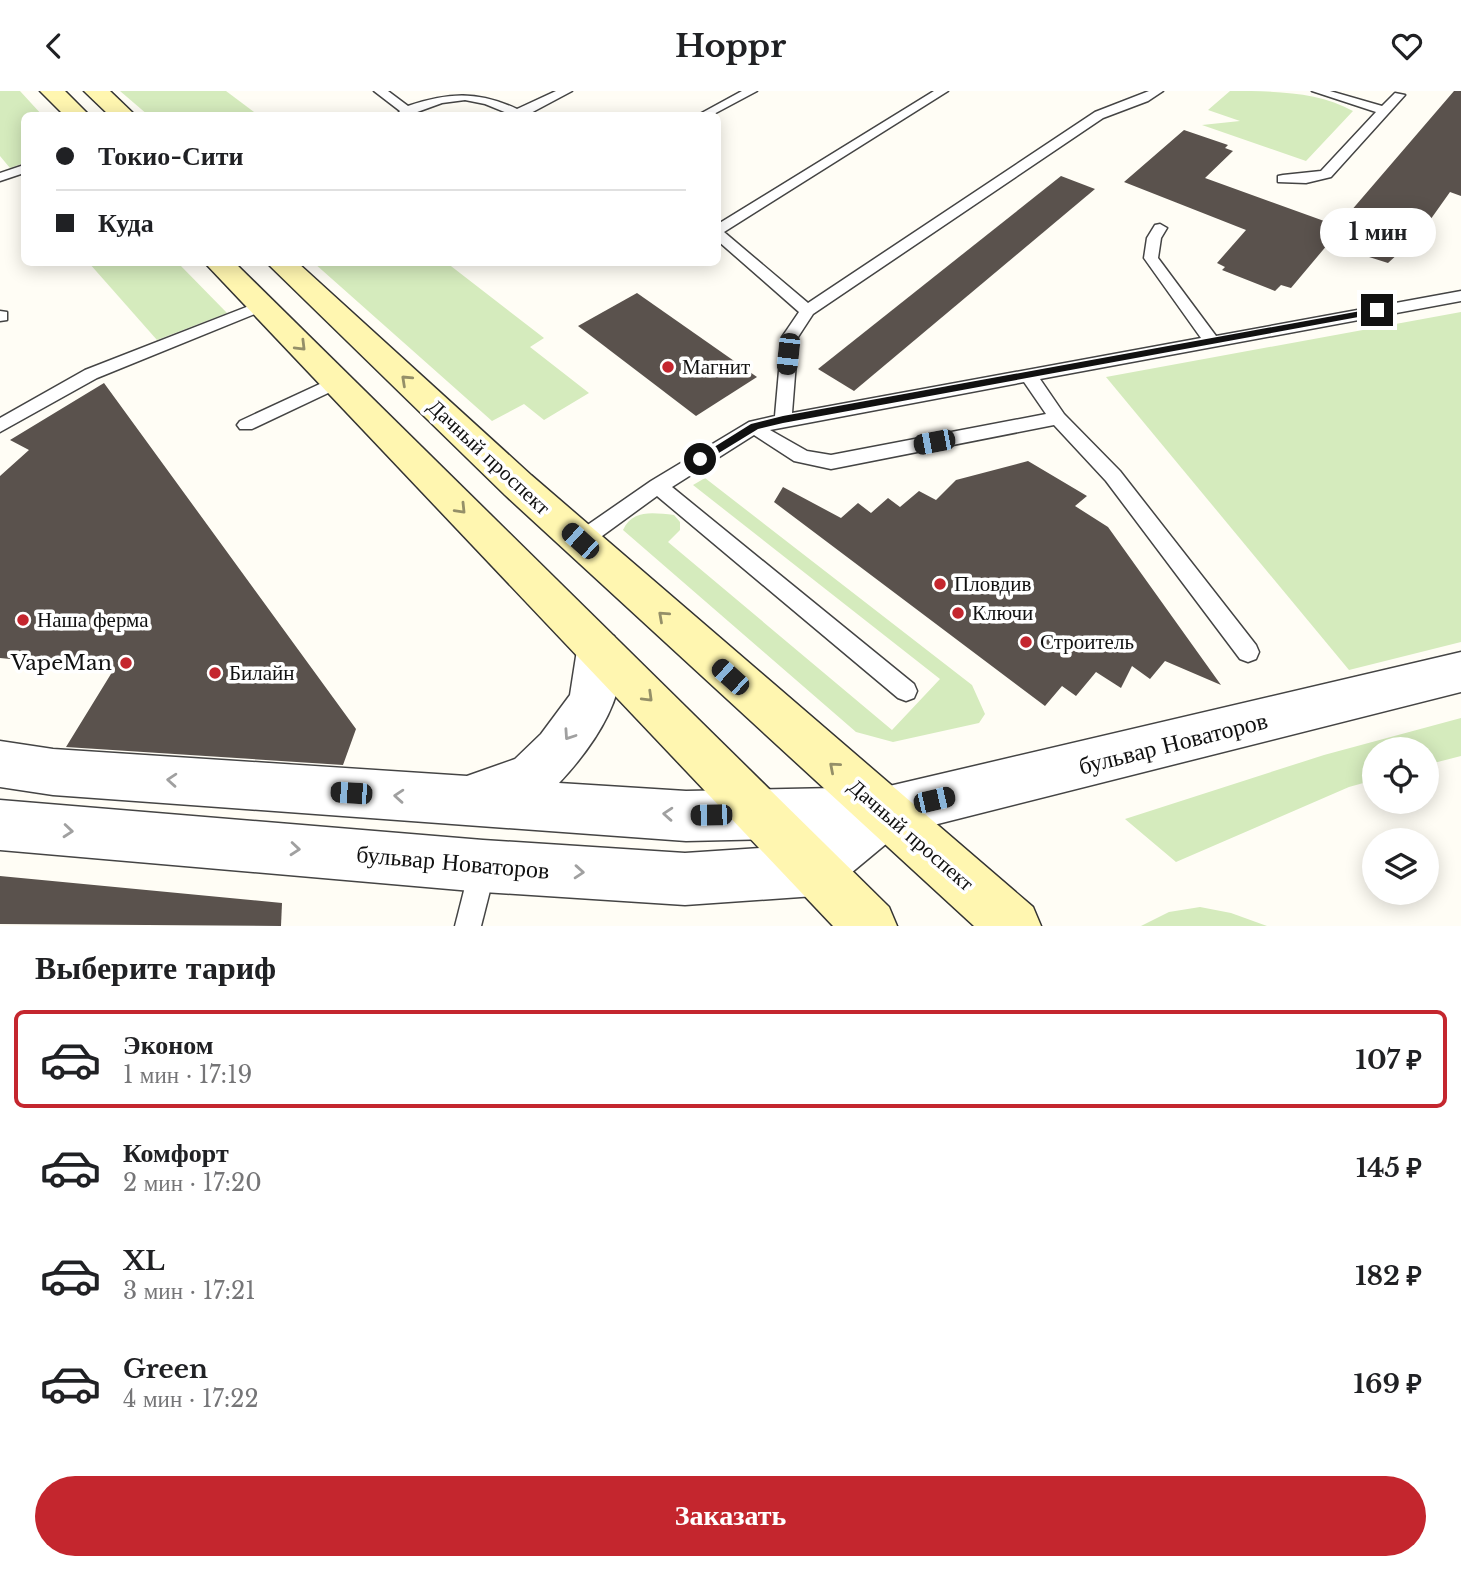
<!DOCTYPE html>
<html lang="ru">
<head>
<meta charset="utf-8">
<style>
	body { margin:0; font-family:"Libre Baskerville",serif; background:#f6f6f6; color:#202124; height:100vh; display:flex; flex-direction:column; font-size:26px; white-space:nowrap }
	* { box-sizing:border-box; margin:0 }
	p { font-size:23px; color:#757577 }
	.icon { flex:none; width:38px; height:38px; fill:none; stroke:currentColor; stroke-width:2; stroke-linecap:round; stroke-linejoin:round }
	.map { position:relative; height:835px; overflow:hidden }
	.drawer { display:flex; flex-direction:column; background:#fff; flex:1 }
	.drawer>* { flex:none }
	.banner { position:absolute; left:21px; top:21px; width:700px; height:154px; border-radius:10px; box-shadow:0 4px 18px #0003; display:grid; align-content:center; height:154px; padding:0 35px; background:#fff }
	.buttons { position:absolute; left:1362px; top:646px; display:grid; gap:14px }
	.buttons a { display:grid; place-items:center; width:77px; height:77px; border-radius:50%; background:#fff; box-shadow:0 4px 18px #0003; font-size:35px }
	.end { position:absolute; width:32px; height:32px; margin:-16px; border:9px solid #111; background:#fff; box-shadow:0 0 0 4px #fff }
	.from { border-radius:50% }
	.bubble { position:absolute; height:49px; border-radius:24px; background:#fff; box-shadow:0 4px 18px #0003; font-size:23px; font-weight:700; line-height:49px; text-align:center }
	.car { position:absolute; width:21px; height:42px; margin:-21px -10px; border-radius:9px; box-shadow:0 0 5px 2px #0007; background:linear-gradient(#222 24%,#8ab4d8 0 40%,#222 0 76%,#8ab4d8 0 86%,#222 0) }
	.banner b { display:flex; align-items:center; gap:24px; height:66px; font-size:26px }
	.banner b+b { border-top:2px solid #e0e0e0 }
	.banner i { width:18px; height:18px; background:#202124 }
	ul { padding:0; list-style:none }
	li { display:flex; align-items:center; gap:21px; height:98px; margin:0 14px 10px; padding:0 21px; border:4px solid transparent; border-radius:10px }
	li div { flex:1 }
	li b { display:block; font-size:26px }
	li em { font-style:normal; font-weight:700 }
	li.on { border-color:#c4262e }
	li>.icon { width:63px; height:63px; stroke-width:1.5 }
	h2 { padding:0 35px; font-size:32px; line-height:84px }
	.cta { display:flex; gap:14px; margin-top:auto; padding:14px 35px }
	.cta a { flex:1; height:80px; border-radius:42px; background:#c4262e; color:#fff; font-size:28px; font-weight:700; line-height:80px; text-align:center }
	header { display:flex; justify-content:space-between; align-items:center; height:91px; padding:0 35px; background:#fff; font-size:32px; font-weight:700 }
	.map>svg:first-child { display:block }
	.green { fill:#d5ebbd }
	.building { fill:#5a524d }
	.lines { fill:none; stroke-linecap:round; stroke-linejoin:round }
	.service-casing { stroke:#444; stroke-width:3 }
	.tertiary-casing { stroke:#444; stroke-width:3 }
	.secondary-casing { stroke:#333; stroke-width:3 }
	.service { fill:#fff; fill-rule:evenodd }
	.tertiary { fill:#fff; fill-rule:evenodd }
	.secondary { fill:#fff6b0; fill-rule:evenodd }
	.oneway { stroke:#948f68 }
	.oneway2 { stroke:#a0a0a0 }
	.route { fill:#111 }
	.poi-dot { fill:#c4262e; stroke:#fff; stroke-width:2.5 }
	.labels { text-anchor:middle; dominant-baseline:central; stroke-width:7; stroke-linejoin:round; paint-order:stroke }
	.poi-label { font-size:21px; fill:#111; stroke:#fff; text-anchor:start }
	.street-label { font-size:21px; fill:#111; stroke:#fff }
	.near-street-label { font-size:24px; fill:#111; stroke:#fff }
</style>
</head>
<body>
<header><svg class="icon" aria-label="back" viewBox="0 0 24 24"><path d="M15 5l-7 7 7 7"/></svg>Hoppr<svg class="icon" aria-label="heart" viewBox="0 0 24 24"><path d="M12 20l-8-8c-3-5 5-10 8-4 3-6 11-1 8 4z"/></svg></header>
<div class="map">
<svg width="1461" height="835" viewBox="0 0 1461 835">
	<rect width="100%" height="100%" fill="#fffdf5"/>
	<g class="green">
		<path d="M0,0H20L42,24H24V72L10,77L0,65Z"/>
		<path d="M120,0H226L258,24H148Z"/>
		<path d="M1230,0C1271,0 1318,0 1353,20L1306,70L1202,34L1240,30L1208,19Z"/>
		<path d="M89,172H178L227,222L157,249Z"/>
		<path d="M314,172H447L544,247L530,256L589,302L544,329L524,313L492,330Z"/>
		<path d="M1461,221V551L1349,579L1106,286Z"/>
		<path d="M705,387L972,594L985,623L979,632L893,651L856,641L623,439C633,418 653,422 674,424L680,431V439L668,451L892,639L940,588L693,394Z"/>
		<path d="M1461,627V665L1426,674V658H1374V689L1349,696L1176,771L1125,728L1324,664Z"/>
		<path d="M1200,816L1231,822L1267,835H1141L1169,821Z"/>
	</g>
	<g class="building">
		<path d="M1454,0H1461V105L1450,101L1406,163L1400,161L1388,172L1328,153L1291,197L1281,194L1275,200L1222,179L1225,176L1217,172L1246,139L1124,91L1184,39L1228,54L1225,57L1233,60L1205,87L1338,135Z"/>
		<path d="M1061,85L1095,98L854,300L818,278Z"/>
		<path d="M637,202L757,286L696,325L578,235Z"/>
		<path d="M104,292L356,638L343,674L66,656L114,578L0,567V385L29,359L10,349Z"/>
		<path d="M1028,370L1087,405L1075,415L1108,436L1221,594L1165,570L1150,588L1132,575L1121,597L1096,581L1076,605L1062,595L1045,615L774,411L783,396L841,427L858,412L871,422L888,407L900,416L919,400L936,409L956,389Z"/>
		<path d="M0,785L282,812L281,835L0,833Z"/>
	</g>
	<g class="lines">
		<defs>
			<g id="service">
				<path d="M374,0H388L408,15C449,1 478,0 517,18L556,0H572L527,24H512L485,13L465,9L442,12L409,24H397L400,20Z"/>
				<path d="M742,0H757L712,24H698Z"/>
				<path d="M934,0H948L724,141L808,212L1095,21L1149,0H1163L1148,10L1103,27L813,223L798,246L792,322L1201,247L1144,167L1147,147L1155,134L1160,133L1167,137L1161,147L1158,167L1216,245L1461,200V210L1040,288L1064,323L1120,380L1256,554L1259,561L1256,568L1248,571L1240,568L1106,390L1054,334L831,378L794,370L754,344L672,396L914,593L917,600L914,607L906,610L898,607L657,405L587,456H573L570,450L573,444L651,390L749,331L775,325L782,246L799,221L718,150V133ZM1024,291L1046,323L831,364L807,360L770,339Z"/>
				<path d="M1312,0H1330L1382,15L1395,2L1405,4L1331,86L1306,92L1278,91V85L1283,84L1321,80L1376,21Z"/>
				<path d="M24,74V82L0,90V82Z"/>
				<path d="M262,210L270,215L267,218L97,287L0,341V327L85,279Z"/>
				<path d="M0,220L7,221V229L0,230Z"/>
				<path d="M337,285L345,291L343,295L252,338H240L237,334L240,330Z"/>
				<path d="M483,763L492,767L496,776L481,835H455L470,776L474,767Z"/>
			</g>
			<path id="tertiary" d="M599,540L614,545C638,595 592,657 559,692L686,700L885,696L1461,561V601L898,743L833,797L815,805L685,814L483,801L0,759V709L483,749L685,762L805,754L813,747L686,750L53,704L0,696V650L53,658L467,685L515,668L541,643L570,604L577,559L584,545Z"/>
			<g id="secondary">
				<path d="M40,0H65L89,24H64Z"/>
				<path d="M84,0H110L135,24H109Z"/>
				<path d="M205,172H235L889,816L897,835H833Z"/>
				<path d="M267,172H298L531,384L1033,816L1041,835H974L505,404Z"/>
			</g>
		</defs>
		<use href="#service" class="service-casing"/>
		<use href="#tertiary" class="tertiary-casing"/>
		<use href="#secondary" class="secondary-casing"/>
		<use href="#service" class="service"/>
		<use href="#tertiary" class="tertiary"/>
		<use href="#secondary" class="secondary"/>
	</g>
	<defs><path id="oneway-chevron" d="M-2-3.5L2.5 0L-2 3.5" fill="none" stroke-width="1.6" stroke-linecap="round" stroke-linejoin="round" transform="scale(1.75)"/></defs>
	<g class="oneway">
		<use href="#oneway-chevron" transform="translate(301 255) rotate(45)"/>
		<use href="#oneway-chevron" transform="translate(406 289) rotate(-137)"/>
		<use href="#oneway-chevron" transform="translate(461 418) rotate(46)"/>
		<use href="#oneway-chevron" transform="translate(663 525) rotate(-138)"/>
		<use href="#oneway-chevron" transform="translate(648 606) rotate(44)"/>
		<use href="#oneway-chevron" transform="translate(834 676) rotate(-139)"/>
	</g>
	<g class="oneway2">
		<use href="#oneway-chevron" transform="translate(569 644) rotate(124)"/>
		<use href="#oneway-chevron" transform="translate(172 689) rotate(-176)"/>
		<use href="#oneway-chevron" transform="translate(399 705) rotate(-176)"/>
		<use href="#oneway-chevron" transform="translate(668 723) rotate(-176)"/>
		<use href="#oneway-chevron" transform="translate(68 740) rotate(5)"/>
		<use href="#oneway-chevron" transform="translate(295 758) rotate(5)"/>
		<use href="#oneway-chevron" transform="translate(579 781) rotate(4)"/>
	</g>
	<path class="route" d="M1377,217L1380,222L783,332L758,338L704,371L695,368L751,333L783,325Z"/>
	<g class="poi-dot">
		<circle cx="668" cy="276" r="7"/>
		<circle cx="940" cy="493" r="7"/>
		<circle cx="958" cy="522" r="7"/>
		<circle cx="23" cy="529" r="7"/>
		<circle cx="1026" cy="551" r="7"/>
		<circle cx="126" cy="572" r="7"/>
		<circle cx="215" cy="582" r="7"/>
	</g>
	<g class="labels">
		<g class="poi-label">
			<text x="682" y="276">Магнит</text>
			<text x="954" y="493">Пловдив</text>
			<text x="972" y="522">Ключи</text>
			<text x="37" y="529">Наша ферма</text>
			<text x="1040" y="551">Строитель</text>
			<text x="112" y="572" text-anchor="end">VapeMan</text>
			<text x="229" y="582">Билайн</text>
		</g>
		<g class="street-label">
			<text transform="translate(489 366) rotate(43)">Дачный проспект</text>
			<text transform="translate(911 744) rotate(41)">Дачный проспект</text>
		</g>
		<g class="near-street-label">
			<text transform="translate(1173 652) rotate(-14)">бульвар Новаторов</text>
			<text transform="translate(453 771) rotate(5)">бульвар Новаторов</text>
		</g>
	</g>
</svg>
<div class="buttons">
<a><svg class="icon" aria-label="locate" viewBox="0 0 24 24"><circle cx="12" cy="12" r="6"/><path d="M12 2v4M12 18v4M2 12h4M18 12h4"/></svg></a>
<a><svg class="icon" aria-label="layers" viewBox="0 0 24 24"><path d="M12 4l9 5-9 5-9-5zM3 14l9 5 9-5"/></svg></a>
</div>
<i class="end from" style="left:700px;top:368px"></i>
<i class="end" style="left:1377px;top:219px"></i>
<div class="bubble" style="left:1320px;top:117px;width:116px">1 мин</div>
<i class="car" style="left:788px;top:263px;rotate:186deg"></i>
<i class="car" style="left:934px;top:351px;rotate:259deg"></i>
<i class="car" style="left:580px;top:450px;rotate:312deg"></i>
<i class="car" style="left:730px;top:586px;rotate:312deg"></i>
<i class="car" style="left:351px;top:702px;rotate:274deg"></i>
<i class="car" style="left:934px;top:709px;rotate:77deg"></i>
<i class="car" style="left:711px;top:724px;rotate:269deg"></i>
<div class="banner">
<b><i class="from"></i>Токио-Сити</b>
<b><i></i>Куда</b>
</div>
</div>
<section class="drawer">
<h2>Выберите тариф</h2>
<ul>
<li class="on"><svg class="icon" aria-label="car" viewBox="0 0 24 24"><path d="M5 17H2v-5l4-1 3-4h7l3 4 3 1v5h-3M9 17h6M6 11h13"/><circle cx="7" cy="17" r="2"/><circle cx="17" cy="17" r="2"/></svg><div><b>Эконом</b><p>1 мин · 17:19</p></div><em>107 ₽</em></li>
<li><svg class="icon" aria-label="car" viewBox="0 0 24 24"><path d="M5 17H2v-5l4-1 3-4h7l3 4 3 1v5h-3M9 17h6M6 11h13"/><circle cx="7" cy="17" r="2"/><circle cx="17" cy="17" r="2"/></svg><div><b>Комфорт</b><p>2 мин · 17:20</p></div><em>145 ₽</em></li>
<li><svg class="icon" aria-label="car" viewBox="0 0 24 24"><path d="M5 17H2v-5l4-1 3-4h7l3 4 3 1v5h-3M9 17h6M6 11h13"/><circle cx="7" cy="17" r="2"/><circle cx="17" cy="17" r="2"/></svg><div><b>XL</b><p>3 мин · 17:21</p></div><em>182 ₽</em></li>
<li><svg class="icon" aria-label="car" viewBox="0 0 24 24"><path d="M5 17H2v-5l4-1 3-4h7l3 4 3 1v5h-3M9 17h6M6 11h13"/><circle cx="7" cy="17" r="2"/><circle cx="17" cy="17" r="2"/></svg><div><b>Green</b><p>4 мин · 17:22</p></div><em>169 ₽</em></li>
</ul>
<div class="cta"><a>Заказать</a></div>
</section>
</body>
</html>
